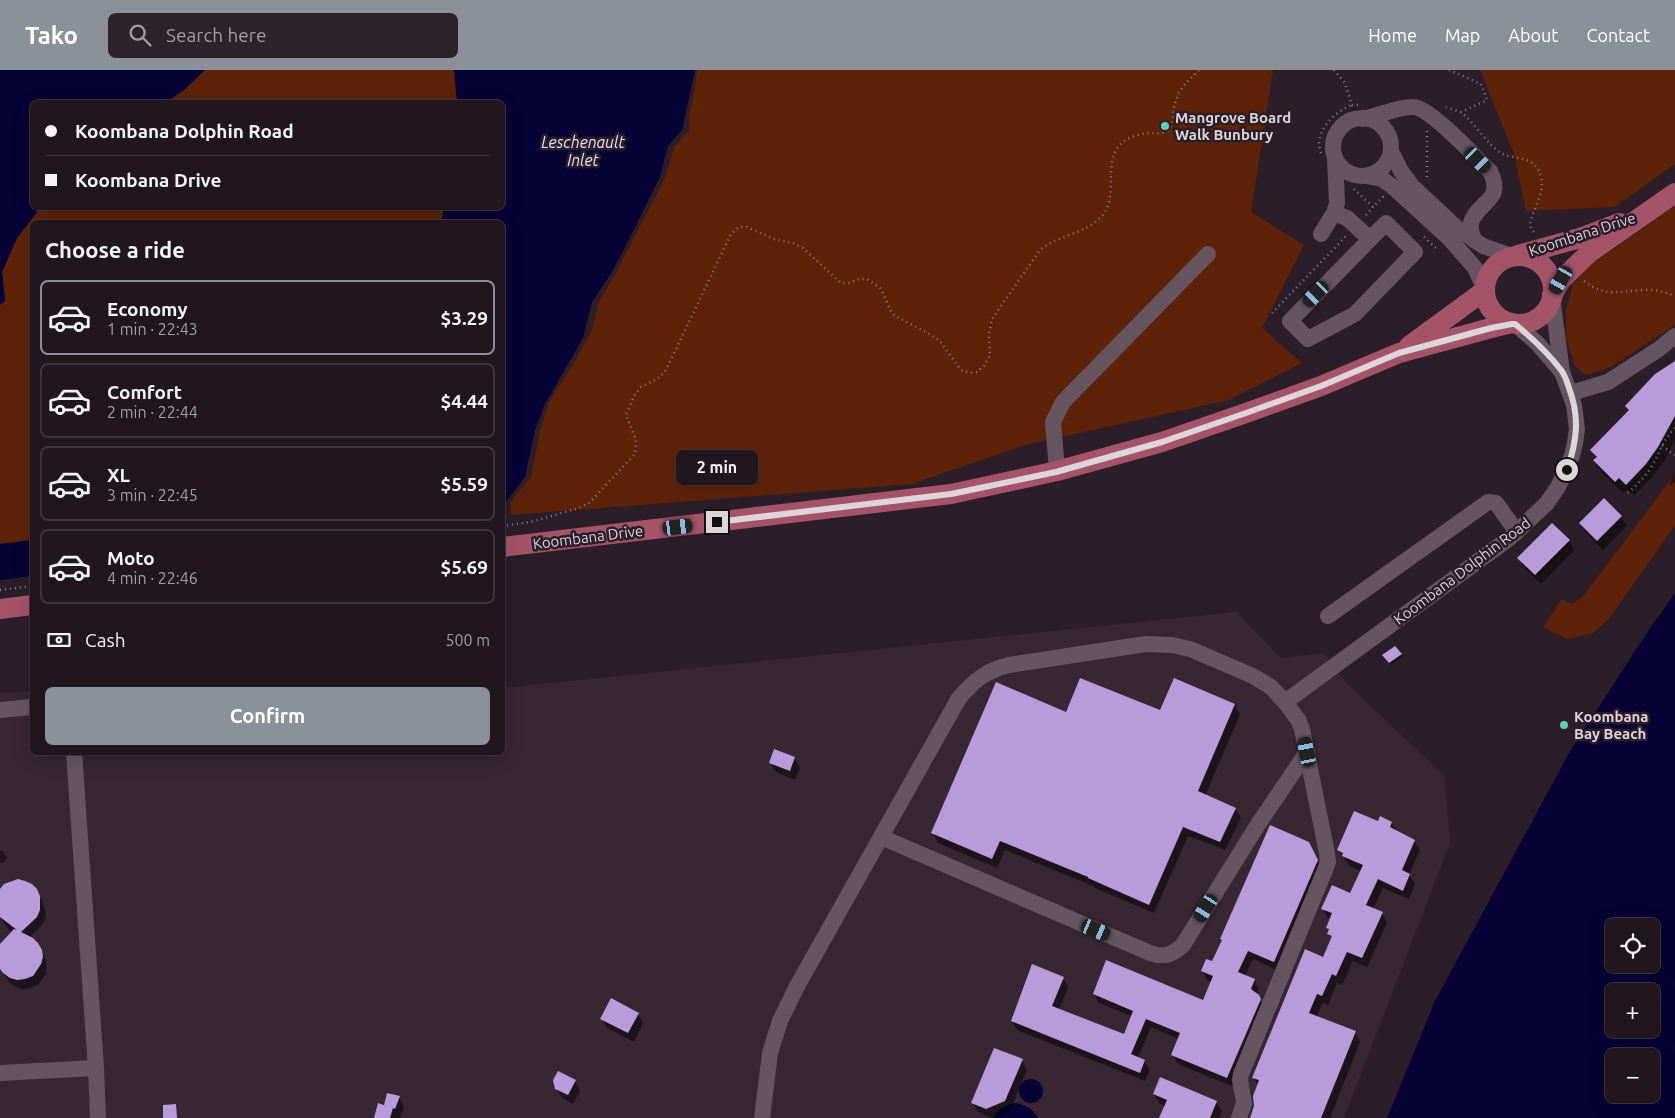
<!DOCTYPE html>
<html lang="en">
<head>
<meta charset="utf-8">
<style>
	body { margin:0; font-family:Ubuntu,sans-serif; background:#2d232b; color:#f1f3f6; height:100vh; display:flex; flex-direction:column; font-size:19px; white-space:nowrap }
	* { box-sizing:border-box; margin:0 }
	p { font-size:16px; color:#a29fa4 }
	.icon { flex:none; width:28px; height:28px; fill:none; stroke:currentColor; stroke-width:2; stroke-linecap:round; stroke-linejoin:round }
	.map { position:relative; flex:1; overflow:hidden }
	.side { position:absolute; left:30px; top:150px; width:475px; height:535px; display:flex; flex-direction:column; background:#21161e; border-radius:8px; box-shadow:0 5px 20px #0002,0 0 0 1px #3e353c }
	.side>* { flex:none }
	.banner { position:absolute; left:30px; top:30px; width:475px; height:110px; border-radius:8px; box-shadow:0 5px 20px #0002,0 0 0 1px #3e353c; display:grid; align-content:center; height:110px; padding:0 15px; background:#21161e }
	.fabs { position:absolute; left:1605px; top:848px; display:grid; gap:10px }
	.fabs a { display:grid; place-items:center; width:55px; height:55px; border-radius:8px; background:#21161e; box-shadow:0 5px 20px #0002,0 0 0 1px #3e353c; font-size:25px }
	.end { position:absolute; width:22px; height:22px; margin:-11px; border:6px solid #ded5db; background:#111; box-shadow:0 0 0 2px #111 }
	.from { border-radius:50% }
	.bubble { position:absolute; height:35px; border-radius:8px; background:#21161e; box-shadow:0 5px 20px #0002,0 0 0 1px #3e353c; font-size:16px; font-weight:700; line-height:35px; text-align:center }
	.car { position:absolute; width:15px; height:30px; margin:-15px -8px; border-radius:6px; box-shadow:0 0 4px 1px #0007; background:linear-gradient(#222 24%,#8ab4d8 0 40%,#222 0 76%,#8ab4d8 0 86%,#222 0) }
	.banner b { display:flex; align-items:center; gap:18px; height:48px; font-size:19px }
	.banner b+b { border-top:1px solid #3e353c }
	.banner i { width:12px; height:12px; background:#f1f3f6 }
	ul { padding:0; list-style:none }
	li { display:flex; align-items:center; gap:15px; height:75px; margin:0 10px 8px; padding:0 5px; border:2px solid #3e353c; border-radius:8px }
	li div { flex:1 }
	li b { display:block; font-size:19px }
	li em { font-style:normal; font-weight:700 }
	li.current { border-color:#8c9099 }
	li>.icon { width:45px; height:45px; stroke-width:1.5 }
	h2 { padding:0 15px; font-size:22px; line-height:60px }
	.pay { display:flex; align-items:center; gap:12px; height:55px; padding:0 15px; font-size:19px }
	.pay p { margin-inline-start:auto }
	.primary-button { display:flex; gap:10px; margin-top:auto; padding:10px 15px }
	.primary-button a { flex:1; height:58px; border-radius:8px; background:#8c9099; color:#fff; font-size:20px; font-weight:700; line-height:58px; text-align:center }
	header { display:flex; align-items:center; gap:30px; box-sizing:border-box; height:70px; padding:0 25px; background:#8c9099; color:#fff }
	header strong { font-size:24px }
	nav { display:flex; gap:28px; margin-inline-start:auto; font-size:18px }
	.search { width:350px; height:45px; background:#2d232b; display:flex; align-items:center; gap:12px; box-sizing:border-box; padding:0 18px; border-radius:8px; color:#a29fa4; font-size:19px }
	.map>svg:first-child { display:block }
	.built { fill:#382633 }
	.green { fill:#5e2209 }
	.water { fill:#070236; fill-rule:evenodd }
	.shadow { fill:#0007 }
	.building { fill:#b99bdb }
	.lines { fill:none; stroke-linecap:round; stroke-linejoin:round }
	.path { stroke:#887c84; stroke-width:2.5; stroke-dasharray:1 4; stroke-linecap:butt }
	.minor { stroke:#665561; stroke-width:16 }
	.major { stroke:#a55369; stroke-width:20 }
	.route { stroke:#ded5db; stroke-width:6 }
	.poi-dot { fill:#5eceb7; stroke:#2c1e28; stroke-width:2 }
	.labels { text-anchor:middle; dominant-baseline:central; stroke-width:5; stroke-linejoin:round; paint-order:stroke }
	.poi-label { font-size:15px; font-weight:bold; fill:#ded5db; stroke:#2c1e28; text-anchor:start }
	.street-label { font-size:15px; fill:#ded5db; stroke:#2c1e28 }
	.water-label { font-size:16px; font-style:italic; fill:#dde2f4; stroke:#2c1e28 }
</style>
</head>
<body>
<header>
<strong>Tako</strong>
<div class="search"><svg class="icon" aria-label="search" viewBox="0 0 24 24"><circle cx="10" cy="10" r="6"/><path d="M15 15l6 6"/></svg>Search here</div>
<nav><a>Home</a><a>Map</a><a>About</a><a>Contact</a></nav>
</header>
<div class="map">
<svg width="1675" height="1048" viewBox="0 0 1675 1048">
	<rect width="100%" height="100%" fill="#2c1e28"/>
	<path class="built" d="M1236,542L1281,588L1323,583L1346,613L1445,706L1450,773L1344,1048H0V623L32,621V682H502L503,618Z"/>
	<g class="green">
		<path d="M205,0H454L457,32H167L184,20Z"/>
		<path d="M697,0H1273L1251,142L1304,175L1262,258L1302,293L1229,330L1025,375L912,414L511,445L510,432L531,407L540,361L549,332L572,296L592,260L598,233L612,210L665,108L674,77L689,60V44L694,24Z"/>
		<path d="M1480,0H1675V94L1614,137L1526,141L1514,84Z"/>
		<path d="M1675,136V254L1672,257L1611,297L1586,305L1575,296L1566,269V241L1573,214L1589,196Z"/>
		<path d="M40,138H444L441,152H32V470L0,474V235L5,231L2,202L17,168Z"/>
		<path d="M1675,404V455L1608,550L1593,563L1567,569L1543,557L1562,529L1571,534L1581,529Z"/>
	</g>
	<g class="water">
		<path d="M0,0H205L184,20L166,32H32V138H40L17,168L2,202L5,231L0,235Z"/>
		<path d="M454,0H695L682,60L668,76L660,107L622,183L610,205L592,232L583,268L544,336L535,360L525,407L505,433L506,449H503L502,152H441L444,138H502V32H457Z"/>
		<path d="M32,470V506L0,510V474Z"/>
		<path d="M1675,523V1048H1387L1435,931L1570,681L1648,561ZM1651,856V894H1614V856ZM1614,921H1651V959H1614ZM1614,986H1651V1024H1614Z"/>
		<circle cx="1031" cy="1021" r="12"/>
		<path d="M1016,1033C1026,1035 1033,1039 1038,1048H993C998,1038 1006,1035 1016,1033Z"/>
	</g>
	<g class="shadow">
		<path d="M1675,292V369L1665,390L1652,407L1634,426L1627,420L1623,423L1602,403L1594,391L1596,388L1592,381Z"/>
		<path d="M1675,402V412L1670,416L1669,415Z"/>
		<path d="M1604,430L1621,447L1627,456L1603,480L1586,463L1580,453Z"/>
		<path d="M1569,470L1574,480L1541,514L1524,498L1519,489Z"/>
		<path d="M1400,584L1402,587L1391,595L1386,588Z"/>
		<path d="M1235,635L1240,644L1205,726L1235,739L1241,748L1225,780L1188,766L1154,843L1095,818L1093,816L1005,780L997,798L938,773L933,763L1067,643L1161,642Z"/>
		<path d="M794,688L800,698L795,710L776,702L770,693Z"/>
		<path d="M1378,753H1392L1397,762L1414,771L1420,780L1409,805L1415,814L1409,829L1383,818L1373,839L1382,843L1387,853L1367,897L1353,891L1342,915L1337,913L1328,935L1323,933L1316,947L1355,962L1360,972L1330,1048H1251L1255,1036L1258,1016L1253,1007L1324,888L1332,869L1327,857L1331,849L1328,848L1323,839L1351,824L1361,801L1349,796L1339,780Z"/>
		<path d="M1270,757L1314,783L1322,800L1279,901L1253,889L1245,906L1254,910L1259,919L1257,925L1265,939L1232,1016L1178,994L1173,985L1179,969L1151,957L1138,988L1144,991L1150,1000L1145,1011L1017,960L1012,951L1063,908L1068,917L1059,940L1125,966L1132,946L1099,933L1094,924L1204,932L1212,912L1207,910L1202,901L1213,893L1223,872L1221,869Z"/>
		<path d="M2,780L7,788L5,792L2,793L0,792V781Z"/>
		<path d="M0,820H36L42,830L46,843L45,850L41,856L30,867L37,874L46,890V904L38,915L31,918L23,919L16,917L10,913L0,899V875L13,862L8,859L0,847Z"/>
		<path d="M638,944L643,953L634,972L607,958L602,949Z"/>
		<path d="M1022,990L1027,1000L1010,1041L992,1048L978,1042L972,1032Z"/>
		<path d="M575,1011L580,1021L573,1034L562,1028L556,1018Z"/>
		<path d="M1154,1024L1216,1032L1222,1041L1219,1048H1161L1165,1036L1160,1034Z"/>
		<path d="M388,1025L399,1027L404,1037L400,1048H377L384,1037Z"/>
	</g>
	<g class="building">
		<path d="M1675,291V346L1658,377L1646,394L1626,415L1619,408L1615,412L1593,390L1597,387L1590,380L1629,340L1625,336L1655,304Z"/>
		<path d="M1604,428L1622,446L1597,471L1579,453Z"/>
		<path d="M1552,453L1570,470L1535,505L1517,488Z"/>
		<path d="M1395,576L1402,584L1389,593L1382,585Z"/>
		<path d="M1080,608L1160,640L1174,608L1235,634L1198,721L1236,738L1220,772L1183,757L1149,835L1088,808V807L1000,771L992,789L931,763L996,612L1066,642Z"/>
		<path d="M774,679L795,687L790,701L769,693Z"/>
		<path d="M1354,741L1378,751L1380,746L1392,752L1390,757L1415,770L1402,800L1410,804L1403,821L1378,809L1366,835L1383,842L1362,888L1347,882L1336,906L1332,904L1322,926L1317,924L1309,943L1356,961L1321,1048H1250L1254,1036L1253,1026L1259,1010L1252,1008L1305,879L1323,887L1332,866L1327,864L1329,859L1326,858L1332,843L1321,839L1332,815L1350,823L1363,795L1342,786L1343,783L1337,780Z"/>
		<path d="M1270,755L1309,772L1318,790L1274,892L1248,881L1238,902L1255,909L1251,919L1259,925L1261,929L1227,1008L1171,985L1180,963L1146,949L1131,984L1145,990L1140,1003L1011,951L1032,894L1064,907L1052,936L1124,964L1133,941L1093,924L1106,890L1203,930L1213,906L1201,901L1206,889L1212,891L1222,870L1220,869Z"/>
		<path d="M18,809L25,811L32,814L37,819L40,826V840L37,847L21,862L33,868L38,873L42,880L43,887L41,894L33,906L25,909L17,910L10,908L3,903L0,899V874L14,859L17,860L0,847V819L4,814Z"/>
		<path d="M611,928L639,943L628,963L600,949Z"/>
		<path d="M994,978L1023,989L1005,1031L986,1039L971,1033Z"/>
		<path d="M558,1001L576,1010L568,1025L555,1019L553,1010Z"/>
		<path d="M1160,1007L1217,1031L1210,1048H1159L1167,1030L1153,1024Z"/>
		<path d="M387,1023L400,1026L395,1039L393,1038L390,1048H374L378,1033L389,1037L384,1035Z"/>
		<path d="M176,1034L177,1048H163V1035Z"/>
	</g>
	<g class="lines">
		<g class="path">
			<path d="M1334,0L1345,13L1352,35H1358"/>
			<path d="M1449,0L1481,14L1487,30L1461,42"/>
			<path d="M1446,37C1450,39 1456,40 1460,42C1473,50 1488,76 1501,83C1516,91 1535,84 1541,107C1545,124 1533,138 1530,154L1531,159L1536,164"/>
			<path d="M1427,61V107L1429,110"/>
			<path d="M1321,83C1313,62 1334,42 1352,35"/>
			<path d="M1354,119L1373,137L1383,127L1384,128"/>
			<path d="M1366,145L1373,137"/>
			<path d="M1424,167L1438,180"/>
			<path d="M1584,211C1605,228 1620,221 1644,220C1655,219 1665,222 1675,226"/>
			<path d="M1272,243L1347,165"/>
			<path d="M1662,376L1675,385"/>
			<path d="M1628,423C1637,415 1646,406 1652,396C1660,383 1663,369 1675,358"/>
			<path d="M502,456L531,452L579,438L589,433L635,384L636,370L626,345L634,326L641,317L657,309L665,302L731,164L739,157H747L774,169L793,173L803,178L841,213H849L859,209H867L880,218L884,225L890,240L895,246L924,261L939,270L961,300L970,303L977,302L984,296L990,285L989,264L992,249L1040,180C1058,165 1084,164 1100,148C1117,132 1107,105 1114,85C1119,69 1136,64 1151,63C1156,63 1162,64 1166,62C1175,56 1172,42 1175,33C1180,17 1187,12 1199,0"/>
			<path d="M0,520L32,516"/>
		</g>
		<g class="minor">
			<circle cx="1362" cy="77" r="29"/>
			<path d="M1363,49C1378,46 1400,36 1413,37C1430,37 1476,88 1490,101C1504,130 1482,129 1472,150C1469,157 1472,164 1474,170"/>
			<path d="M1391,81L1401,101L1412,116L1457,158L1483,176L1512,186"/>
			<path d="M1366,106L1382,109L1392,116L1449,168L1475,198L1484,218"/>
			<path d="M1334,143L1347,148L1370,169"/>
			<path d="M1386,153L1415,182L1355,244L1308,269L1290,251Z"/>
			<path d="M1321,164L1334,143L1337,133L1335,88"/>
			<path d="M1515,254L1537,273L1562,302"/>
			<path d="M1571,323L1608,312L1659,279L1675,266"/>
			<path d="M1057,401L1053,352L1063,332L1208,184"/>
			<path d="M1328,546L1488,432L1496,433L1517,462"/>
			<path d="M1285,632L1511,467L1547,433L1558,417L1572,386L1575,373L1577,359L1574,335L1562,302L1552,227"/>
			<path d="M0,640L32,637"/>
			<path d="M74,682L96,998L98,1048"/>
			<path d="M881,767L1150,883C1164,888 1172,885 1183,875L1257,756L1307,682"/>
			<path d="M0,1003L96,998"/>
			<path d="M762,1048L770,983L780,951L796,918L959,628C975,610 985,601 1009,595L1146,574L1172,575L1190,579L1253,606L1271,617L1285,632L1299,651L1302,659L1327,783L1328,792L1325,800L1241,1004L1240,1010L1244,1033L1239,1048"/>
		</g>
		<g class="major">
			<path d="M1518,185L1580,168L1619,153"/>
			<circle cx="1519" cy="220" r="34"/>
			<path d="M1552,225L1561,210L1589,183L1675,123"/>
			<path d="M1409,276L1484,221"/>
			<path d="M502,477L951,424L1057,401L1162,372L1246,343L1321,316L1399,283L1491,258L1512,253"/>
			<path d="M0,539L32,535"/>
		</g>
	</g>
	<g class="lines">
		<path class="route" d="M717,452L951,424L1056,402L1162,372L1246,343L1321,316L1399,283L1491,258L1512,254H1515C1532,268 1548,283 1561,300C1565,305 1567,312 1569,318C1580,347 1577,371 1567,400"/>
	</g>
	<g class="poi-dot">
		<circle cx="1165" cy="56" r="5"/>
		<circle cx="1564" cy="655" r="5"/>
	</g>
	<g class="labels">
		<g class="poi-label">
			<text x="1175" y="47">Mangrove Board<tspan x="1175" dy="17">Walk Bunbury</tspan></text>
			<text x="1574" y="646">Koombana<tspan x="1574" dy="17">Bay Beach</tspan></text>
		</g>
		<g class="street-label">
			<text transform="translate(1582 164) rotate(-18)">Koombana Drive</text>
			<text transform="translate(588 467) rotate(-7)">Koombana Drive</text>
			<text transform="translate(1462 501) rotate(-37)">Koombana Dolphin Road</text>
		</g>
		<g class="water-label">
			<text x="583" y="72">Leschenault<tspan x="583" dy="18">Inlet</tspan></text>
		</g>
	</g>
</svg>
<div class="fabs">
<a><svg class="icon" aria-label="locate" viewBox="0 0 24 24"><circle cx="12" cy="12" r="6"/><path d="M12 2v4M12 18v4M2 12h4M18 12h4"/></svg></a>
<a>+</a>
<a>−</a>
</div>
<i class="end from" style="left:1567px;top:400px"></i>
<i class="end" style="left:717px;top:452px"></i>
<div class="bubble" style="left:676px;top:380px;width:82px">2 min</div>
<i class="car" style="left:1478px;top:90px;rotate:134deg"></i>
<i class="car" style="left:1561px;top:210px;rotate:210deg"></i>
<i class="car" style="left:1316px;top:224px;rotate:224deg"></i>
<i class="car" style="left:678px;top:457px;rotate:83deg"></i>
<i class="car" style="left:1307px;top:682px;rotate:349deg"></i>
<i class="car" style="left:1206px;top:838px;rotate:212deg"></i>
<i class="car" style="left:1096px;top:860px;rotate:113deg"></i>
<div class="banner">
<b><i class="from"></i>Koombana Dolphin Road</b>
<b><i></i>Koombana Drive</b>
</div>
<section class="side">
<h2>Choose a ride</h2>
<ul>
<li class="current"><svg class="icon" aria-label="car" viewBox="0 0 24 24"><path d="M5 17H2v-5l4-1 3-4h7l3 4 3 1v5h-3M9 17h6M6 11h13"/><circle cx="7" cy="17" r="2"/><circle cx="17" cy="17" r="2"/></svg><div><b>Economy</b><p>1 min · 22:43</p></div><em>$3.29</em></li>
<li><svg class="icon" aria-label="car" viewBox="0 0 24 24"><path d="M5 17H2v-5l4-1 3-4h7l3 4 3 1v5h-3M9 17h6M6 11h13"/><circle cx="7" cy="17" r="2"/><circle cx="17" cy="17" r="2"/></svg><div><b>Comfort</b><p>2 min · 22:44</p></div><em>$4.44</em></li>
<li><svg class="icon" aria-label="car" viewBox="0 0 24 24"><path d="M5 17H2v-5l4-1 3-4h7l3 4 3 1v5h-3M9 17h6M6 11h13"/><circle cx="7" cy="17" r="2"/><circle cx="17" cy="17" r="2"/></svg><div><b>XL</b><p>3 min · 22:45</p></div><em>$5.59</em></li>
<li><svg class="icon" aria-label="car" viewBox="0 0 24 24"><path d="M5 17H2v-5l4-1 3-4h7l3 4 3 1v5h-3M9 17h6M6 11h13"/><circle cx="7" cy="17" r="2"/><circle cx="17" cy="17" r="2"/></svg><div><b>Moto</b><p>4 min · 22:46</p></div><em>$5.69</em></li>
</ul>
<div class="pay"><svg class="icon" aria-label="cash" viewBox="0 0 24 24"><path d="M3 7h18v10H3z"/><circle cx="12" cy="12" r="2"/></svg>Cash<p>500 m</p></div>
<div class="primary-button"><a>Confirm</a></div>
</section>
</div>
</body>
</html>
